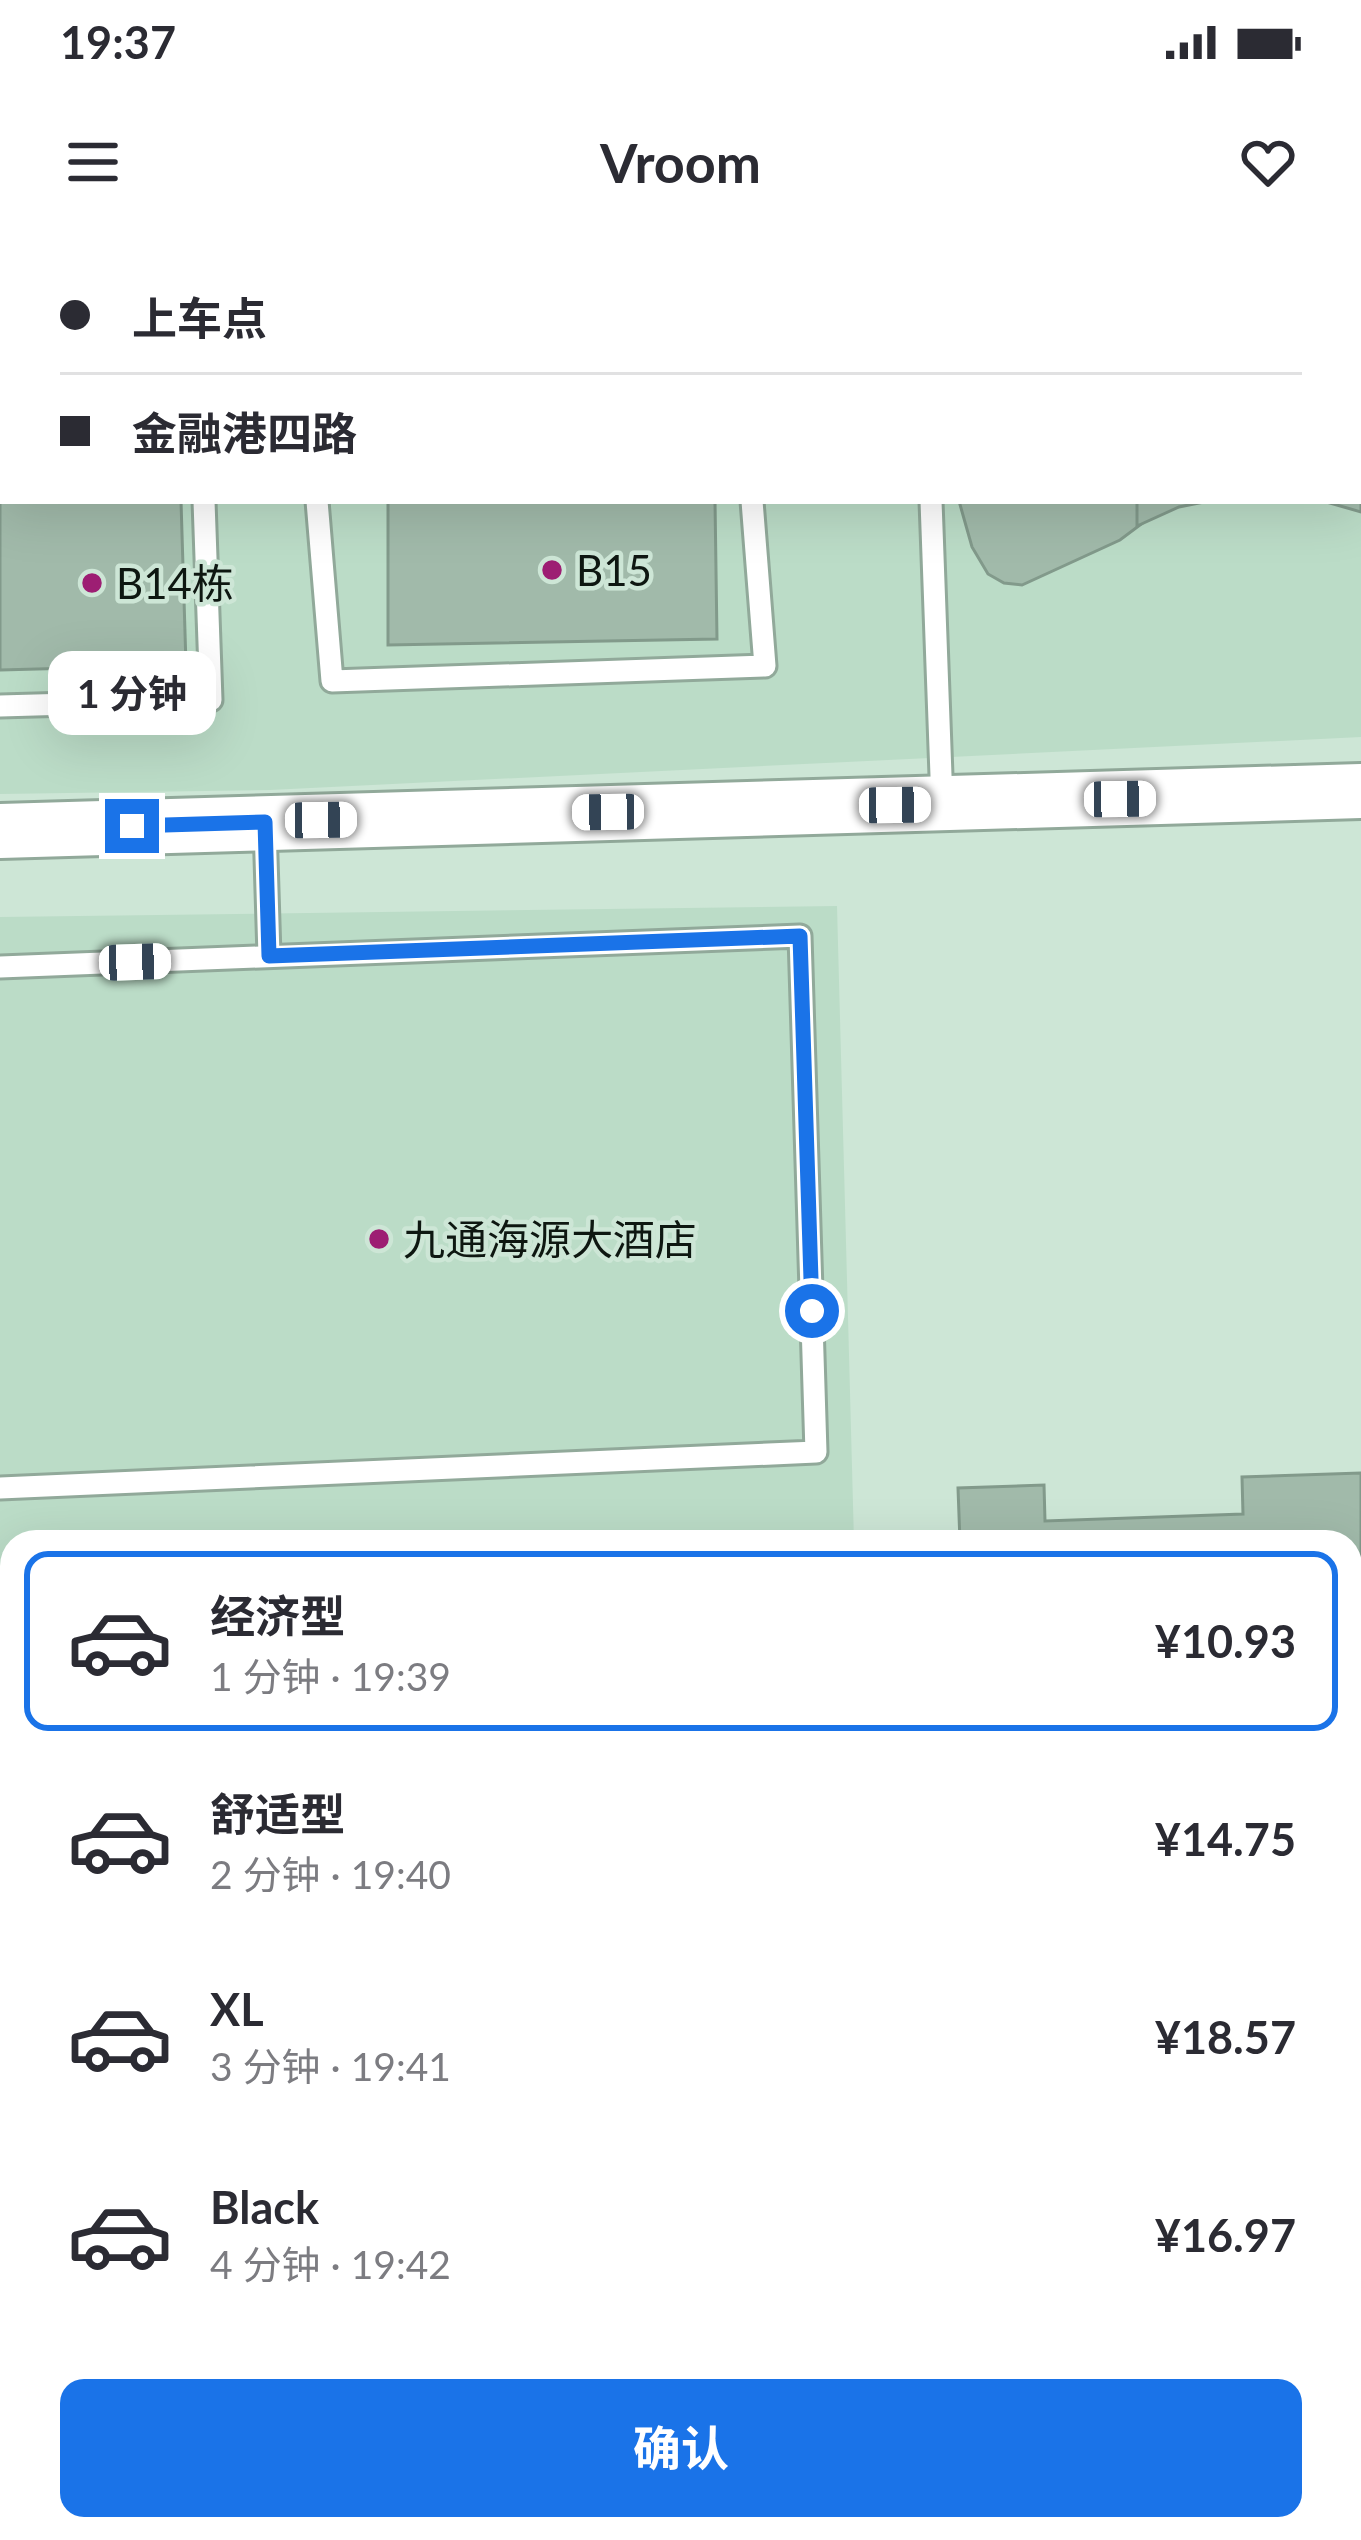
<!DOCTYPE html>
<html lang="zh">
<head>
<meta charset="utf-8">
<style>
	body { margin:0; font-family:Lato,"Noto Sans SC",sans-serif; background:#f2f2f3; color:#2b2b33; height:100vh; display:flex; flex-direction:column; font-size:45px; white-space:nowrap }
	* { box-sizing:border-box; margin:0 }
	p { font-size:39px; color:#7c7c81 }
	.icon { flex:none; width:66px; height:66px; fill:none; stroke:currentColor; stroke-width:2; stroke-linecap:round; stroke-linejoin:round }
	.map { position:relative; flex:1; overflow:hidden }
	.sheet { position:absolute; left:0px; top:1290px; width:1362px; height:1011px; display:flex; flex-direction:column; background:#fff; border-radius:36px 36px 0 0; box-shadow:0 12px 48px #0002 }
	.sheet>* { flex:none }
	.top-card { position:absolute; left:0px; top:0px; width:1362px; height:264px; box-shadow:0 12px 48px #0002; display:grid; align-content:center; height:264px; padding:0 60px; background:#fff }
	.end { position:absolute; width:54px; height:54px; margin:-27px; border:15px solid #1a73e8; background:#fff; box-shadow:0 0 0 6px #fff }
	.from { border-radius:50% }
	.bubble { position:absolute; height:84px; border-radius:24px; background:#fff; box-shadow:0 12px 48px #0002; font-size:39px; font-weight:700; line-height:84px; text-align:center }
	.car { position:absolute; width:36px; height:72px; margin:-36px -18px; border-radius:15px; box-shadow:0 0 9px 3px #0007; background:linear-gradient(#fff 24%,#345 0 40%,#fff 0 76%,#345 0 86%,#fff 0) }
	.top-card b { display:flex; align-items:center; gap:42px; height:114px; font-size:45px }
	.top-card b+b { border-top:3px solid #e1e1e2 }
	.top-card i { width:30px; height:30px; background:#2b2b33 }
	ul { padding:21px 0 0; list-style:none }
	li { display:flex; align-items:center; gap:36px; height:180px; margin:0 24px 18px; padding:0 36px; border:6px solid transparent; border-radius:24px }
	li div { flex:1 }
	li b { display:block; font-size:45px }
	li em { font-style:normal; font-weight:700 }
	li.current { border-color:#1a73e8 }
	li>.icon { width:108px; height:108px; stroke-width:1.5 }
	.primary-button { display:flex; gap:24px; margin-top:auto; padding:24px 60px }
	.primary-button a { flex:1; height:138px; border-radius:24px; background:#1a73e8; color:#fff; font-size:48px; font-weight:700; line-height:138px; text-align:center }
	.status { display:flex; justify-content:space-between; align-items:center; height:84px; padding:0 60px; background:#fff; direction:ltr }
	.status svg { height:33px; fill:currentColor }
	header { display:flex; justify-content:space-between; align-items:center; height:156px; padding:0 60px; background:#fff; font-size:54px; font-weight:700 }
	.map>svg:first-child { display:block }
	.built { fill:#bbdcc7; fill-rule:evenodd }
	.building { fill:#a1baaa; stroke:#829a8b; stroke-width:3 }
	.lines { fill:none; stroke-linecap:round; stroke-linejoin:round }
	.service-casing { stroke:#91a99a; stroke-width:27 }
	.tertiary-casing { stroke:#91a99a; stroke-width:60 }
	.service { stroke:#fff; stroke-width:21 }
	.tertiary { stroke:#fff; stroke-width:54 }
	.route { stroke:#1a73e8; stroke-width:15 }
	.poi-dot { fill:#9d1e73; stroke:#cde6d6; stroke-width:4.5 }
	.labels { text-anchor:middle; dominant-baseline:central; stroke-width:9; stroke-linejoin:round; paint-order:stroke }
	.poi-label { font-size:42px; fill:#0e1711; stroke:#cde6d6; text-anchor:start }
</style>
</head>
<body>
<div class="status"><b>19:37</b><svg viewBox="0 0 49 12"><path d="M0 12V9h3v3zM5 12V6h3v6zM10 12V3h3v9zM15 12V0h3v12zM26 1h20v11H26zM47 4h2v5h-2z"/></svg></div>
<header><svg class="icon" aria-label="menu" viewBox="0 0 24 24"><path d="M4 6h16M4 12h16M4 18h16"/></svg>Vroom<svg class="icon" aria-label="heart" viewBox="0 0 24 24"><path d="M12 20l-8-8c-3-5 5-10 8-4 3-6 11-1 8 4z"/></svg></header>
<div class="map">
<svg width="1361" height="2300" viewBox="0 0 1361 2300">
	<rect width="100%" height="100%" fill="#cde6d6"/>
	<g class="built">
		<path d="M0,0H1361V497L270,550L0,554ZM3,3H1359V261H3Z"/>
		<path d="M837,666L854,1302H12V2289H880V2300H0V677Z"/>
	</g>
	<g class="building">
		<path d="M0,0H76V3H3L0,48Z"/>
		<path d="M492,0H807V3H493Z"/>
		<path d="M1361,163V272L1323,261H1359Z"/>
		<path d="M0,228L3,261H181L186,425L0,430Z"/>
		<path d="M388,261H715L717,399L388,405Z"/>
		<path d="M959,261H1172L1120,300L1022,345L1004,343L988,334L972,307Z"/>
		<path d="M1137,261H1209L1179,267L1137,286Z"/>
		<path d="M1361,1233V1634H1352L1350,1662V1302H960L958,1248L1044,1245L1045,1281L1243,1274L1242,1237Z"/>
		<rect x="0" y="1398" width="12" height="163"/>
		<rect x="0" y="1629" width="12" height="94"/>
		<path d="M12,1750V1874L0,1878V1752Z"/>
		<path d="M1350,2119L1353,2239H1350Z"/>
	</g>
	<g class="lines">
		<defs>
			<g id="service">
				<path d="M98,0V3"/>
				<path d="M458,0V3"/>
				<path d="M920,0V3"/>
				<path d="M0,136L3,135"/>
				<path d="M317,261L332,441L765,426L752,261"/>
				<path d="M931,261L942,563"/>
				<path d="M0,466L211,460L204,261"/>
				<path d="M265,585L269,716"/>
				<path d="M0,727L800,696L816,1212L0,1248"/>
				<path d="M0,1341H12"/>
				<path d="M0,2068L12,2075"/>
				<path d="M83,2289L86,2300"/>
				<path d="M570,2300L575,2289"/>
				<path d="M657,2300L662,2289"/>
				<path d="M753,2300L756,2289"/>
			</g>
			<path id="tertiary" d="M0,591L1361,551"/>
		</defs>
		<use href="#service" class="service-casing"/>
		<use href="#tertiary" class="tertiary-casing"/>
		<use href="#service" class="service"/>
		<use href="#tertiary" class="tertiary"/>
	</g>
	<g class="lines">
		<path class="route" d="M132,586L265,582L269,716L800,696L812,1071"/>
	</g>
	<g class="poi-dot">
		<circle cx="552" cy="330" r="12"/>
		<circle cx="92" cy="343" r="12"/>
		<circle cx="379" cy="999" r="12"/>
	</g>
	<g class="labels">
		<g class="poi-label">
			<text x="576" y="330">B15</text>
			<text x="116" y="343">B14栋</text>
			<text x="403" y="999">九通海源大酒店</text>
		</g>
	</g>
</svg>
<i class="end from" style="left:812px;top:1071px"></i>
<i class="end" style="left:132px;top:586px"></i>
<div class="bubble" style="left:48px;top:411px;width:168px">1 分钟</div>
<i class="car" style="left:1120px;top:559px;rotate:89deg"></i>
<i class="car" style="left:895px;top:565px;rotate:89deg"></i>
<i class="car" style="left:608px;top:572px;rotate:269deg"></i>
<i class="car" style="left:321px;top:580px;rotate:89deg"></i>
<i class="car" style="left:135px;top:722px;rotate:88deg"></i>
<div class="top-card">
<b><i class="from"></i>上车点</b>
<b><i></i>金融港四路</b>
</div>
<section class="sheet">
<ul>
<li class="current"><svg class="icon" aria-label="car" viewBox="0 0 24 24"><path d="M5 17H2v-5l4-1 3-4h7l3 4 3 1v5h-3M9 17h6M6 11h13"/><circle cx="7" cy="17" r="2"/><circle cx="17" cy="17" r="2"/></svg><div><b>经济型</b><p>1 分钟 · 19:39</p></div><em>¥10.93</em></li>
<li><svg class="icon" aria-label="car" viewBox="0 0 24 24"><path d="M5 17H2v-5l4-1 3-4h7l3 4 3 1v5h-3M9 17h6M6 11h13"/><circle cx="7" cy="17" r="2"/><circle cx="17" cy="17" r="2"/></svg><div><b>舒适型</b><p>2 分钟 · 19:40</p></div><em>¥14.75</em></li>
<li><svg class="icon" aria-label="car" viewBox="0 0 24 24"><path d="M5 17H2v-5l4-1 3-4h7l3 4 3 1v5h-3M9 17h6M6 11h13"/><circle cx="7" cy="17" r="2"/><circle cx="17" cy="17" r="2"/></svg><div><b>XL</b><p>3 分钟 · 19:41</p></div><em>¥18.57</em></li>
<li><svg class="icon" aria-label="car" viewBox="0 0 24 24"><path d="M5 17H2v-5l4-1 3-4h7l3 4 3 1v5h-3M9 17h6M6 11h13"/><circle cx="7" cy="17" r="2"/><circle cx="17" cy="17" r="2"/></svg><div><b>Black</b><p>4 分钟 · 19:42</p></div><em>¥16.97</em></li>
</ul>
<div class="primary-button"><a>确认</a></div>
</section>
</div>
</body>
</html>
